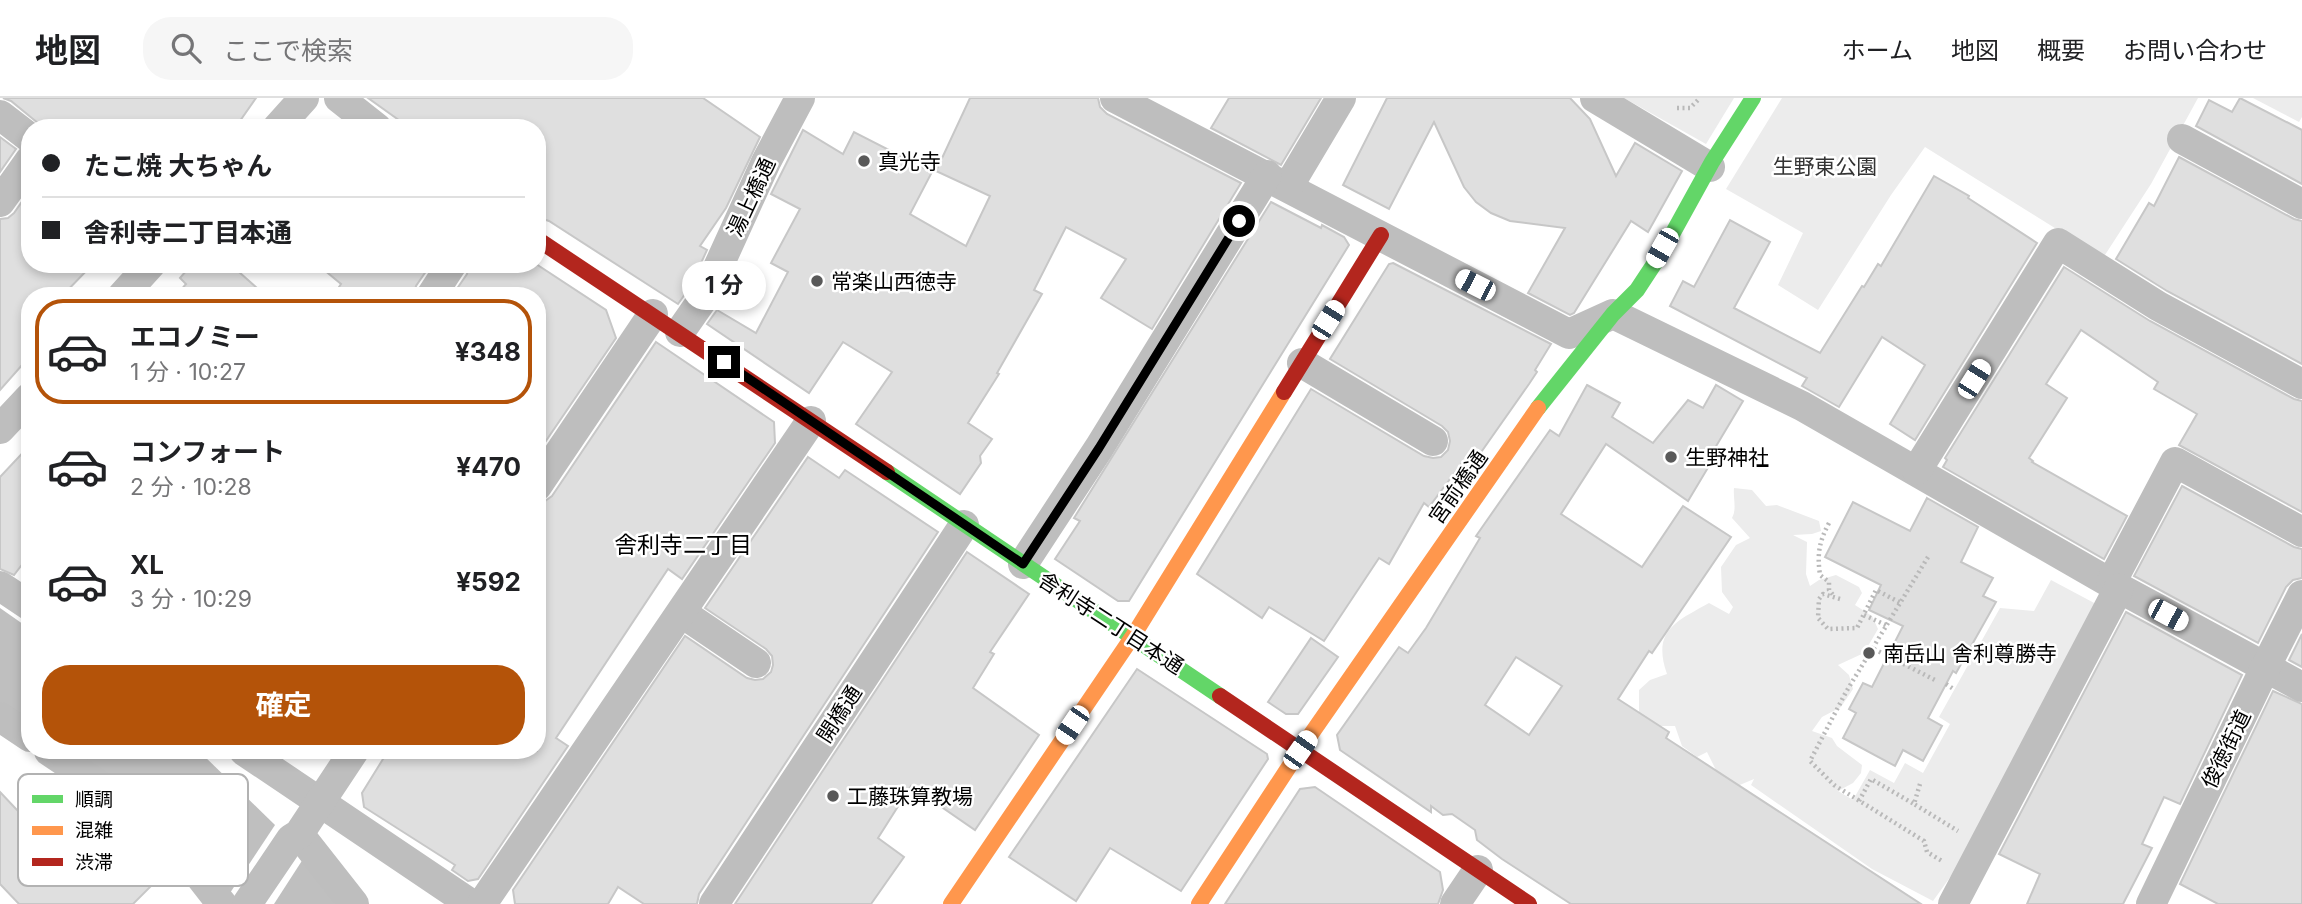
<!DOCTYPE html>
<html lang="ja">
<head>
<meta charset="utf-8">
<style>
	body { margin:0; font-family:Inter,"Noto Sans JP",sans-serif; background:#f6f6f6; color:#202124; height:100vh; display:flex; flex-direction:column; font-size:26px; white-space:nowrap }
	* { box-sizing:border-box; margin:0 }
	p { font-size:23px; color:#757577 }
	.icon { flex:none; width:38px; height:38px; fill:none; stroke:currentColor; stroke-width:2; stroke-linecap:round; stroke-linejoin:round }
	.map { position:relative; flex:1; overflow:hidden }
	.drawer { position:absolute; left:21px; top:189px; width:525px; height:472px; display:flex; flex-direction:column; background:#fff; border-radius:28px; box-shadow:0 4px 10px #0003 }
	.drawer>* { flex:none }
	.hud { position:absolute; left:21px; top:21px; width:525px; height:154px; border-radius:28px; box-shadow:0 4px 10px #0003; display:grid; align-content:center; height:154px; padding:0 21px; background:#fff }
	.end { position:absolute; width:32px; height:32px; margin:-16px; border:9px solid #000; background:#fff; box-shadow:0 0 0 4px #fff }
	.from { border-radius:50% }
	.bubble { position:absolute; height:49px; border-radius:24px; background:#fff; box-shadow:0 4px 10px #0003; font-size:23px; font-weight:700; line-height:49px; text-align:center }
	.car { position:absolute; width:21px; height:42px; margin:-21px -10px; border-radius:9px; box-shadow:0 0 5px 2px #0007; background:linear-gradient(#fff 24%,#345 0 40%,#fff 0 76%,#345 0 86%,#fff 0) }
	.hud b { display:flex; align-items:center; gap:24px; height:66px; font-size:26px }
	.hud b+b { border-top:2px solid #e0e0e0 }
	.hud i { width:18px; height:18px; background:#202124 }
	ul { padding:12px 0 0; list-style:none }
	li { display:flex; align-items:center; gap:21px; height:105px; margin:0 14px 10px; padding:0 7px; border:4px solid transparent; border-radius:28px }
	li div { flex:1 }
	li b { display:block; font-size:26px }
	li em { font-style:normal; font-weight:700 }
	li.current { border-color:#b45309 }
	li>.icon { width:63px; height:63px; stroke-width:1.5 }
	.primary-button { display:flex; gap:14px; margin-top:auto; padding:14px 21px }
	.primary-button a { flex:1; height:80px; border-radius:28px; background:#b45309; color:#fff; font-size:28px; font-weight:700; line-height:80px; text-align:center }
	header { display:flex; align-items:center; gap:42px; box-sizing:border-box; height:98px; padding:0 35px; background:#fff; border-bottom:2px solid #e0e0e0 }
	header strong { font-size:33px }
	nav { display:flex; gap:38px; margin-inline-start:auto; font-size:24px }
	.search { width:490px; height:63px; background:#f6f6f6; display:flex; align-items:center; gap:18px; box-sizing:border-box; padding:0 24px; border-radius:28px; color:#757577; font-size:26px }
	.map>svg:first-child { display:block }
	.green { fill:#ececec }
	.water { fill:#bfbfbf }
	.pier { fill:#fff }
	.building { fill:#dfdfdf; stroke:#c7c7c7; stroke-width:2; fill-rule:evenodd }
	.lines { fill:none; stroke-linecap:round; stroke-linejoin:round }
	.path { stroke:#b9b9b9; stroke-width:4.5; stroke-dasharray:2 3.5; stroke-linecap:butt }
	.street { stroke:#bebebe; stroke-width:30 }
	.fast { stroke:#63d668; stroke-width:16 }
	.slow { stroke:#ff974d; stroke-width:16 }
	.jam { stroke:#b3261e; stroke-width:16 }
	.route { stroke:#000; stroke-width:9 }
	.poi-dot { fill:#595959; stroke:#fff; stroke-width:2.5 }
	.labels { text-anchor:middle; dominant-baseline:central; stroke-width:5; stroke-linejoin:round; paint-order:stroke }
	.poi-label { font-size:21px; fill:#000; stroke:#fff; text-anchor:start }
	.park-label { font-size:21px; fill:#333; stroke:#fff }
	.street-label { font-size:21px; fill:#000; stroke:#fff }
	.neighbourhood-label { font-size:23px; fill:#000; stroke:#fff }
	.key { fill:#fff; stroke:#b2b2b2; stroke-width:2 }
	.key-label { font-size:19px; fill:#000 }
</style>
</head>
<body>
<header>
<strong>地図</strong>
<div class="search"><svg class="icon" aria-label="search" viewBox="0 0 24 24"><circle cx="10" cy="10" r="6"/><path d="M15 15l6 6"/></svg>ここで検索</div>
<nav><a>ホーム</a><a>地図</a><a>概要</a><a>お問い合わせ</a></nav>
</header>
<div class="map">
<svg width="2302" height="806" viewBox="0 0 2302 806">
	<rect width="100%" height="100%" fill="#fff"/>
	<g class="green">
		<path d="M1624,0H1734L1706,46Z"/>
		<path d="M1782,0H2198L2151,86L2103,160L1925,49L1891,97L1818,212L1778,187L1803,135L1726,91Z"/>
		<path d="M2253,0H2302V19L2299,24Z"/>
		<path d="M1734,390L1752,392L1766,408L1777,407L1819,423L1821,433L1812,436L1793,437L1807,444L1806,476L1810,488L1819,482L1836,477L1859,489L1862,495L1855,507L1872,518L1878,531L1864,555L1838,567L1849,577L1853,591L1841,609L1822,619L1812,633L1832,640L1837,648L1862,667L1861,675L1853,685L1838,693L1853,702L1870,672L1894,685L1905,665L1923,675L1950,626L1939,619L2000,510L2034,513L2051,482L2098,507L1956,771L1933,803L1872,771L1751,687L1754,681L1735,689L1721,682L1707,654L1697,659L1682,648L1675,628H1647L1639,618V592L1650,582L1667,576C1652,533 1675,524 1709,505L1729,516L1733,509L1722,494L1721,469L1736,447L1750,440L1732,420C1737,411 1733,400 1734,390Z"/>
	</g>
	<g class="water">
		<path d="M0,510L30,531V627L0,606Z"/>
		<path d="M68,653H199L275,727L338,806H239Z"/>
	</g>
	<path class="pier" d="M277,724L305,758L274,806H234L228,798Z"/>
	<g class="building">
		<path d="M3,0H256L235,30H44L11,3Z"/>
		<path d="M368,0H703L760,39L726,110L700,148L707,152L690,189L678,206L549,123L537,119V30H410Z"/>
		<path d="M970,0H1098L1100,9L1107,16L1241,85L1152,231L1101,200L1126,161L1066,129L1034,192L1042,196L997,275L999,276L968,325L992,341L980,358L981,365L960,396L856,326L892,274L843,244L809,295L707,226L717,212L756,235L788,174L771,165L800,111L771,96L803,32L843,56L854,34L932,74L910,116L966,148L990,98L936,73Z"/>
		<path d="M1229,0H1321L1281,67L1211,30Z"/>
		<path d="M1387,0H1570L1590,21L1616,78L1635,45L1682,73L1648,134L1631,123L1574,215L1570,217L1528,195L1565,130L1510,123L1491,115L1476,104L1464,89L1434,24L1389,111L1343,87Z"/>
		<path d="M2240,0L2302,32V86L2196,28L2209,2L2232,14Z"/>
		<path d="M0,39L16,51L0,74Z"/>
		<path d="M2179,59L2294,121L2302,123V266L2167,193L2116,161L2149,105L2154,108Z"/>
		<path d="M1934,78L1969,98L1968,100L2037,145L1915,342L1890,326L1925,267L1882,239L1839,309L1802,288L1807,280L1670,208L1683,183L1694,189L1730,122L1770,144L1734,210L1820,255L1862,188L1864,189L1878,166L1881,168Z"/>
		<path d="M30,92V166H93L62,198H30V258L0,292V121L8,120L14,115Z"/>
		<path d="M1271,104L1321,130L1322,127L1344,139L1349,147L1129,503H1118L1055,461L1080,423L1074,420Z"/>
		<path d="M1393,165L1551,246L1535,272L1537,274L1529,286L1470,370L1462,365L1429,409L1424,405L1389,466L1379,460L1324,543L1269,509L1262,520L1197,476L1311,291L1424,358L1433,360L1441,359L1448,352L1450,343L1448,334L1442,328L1330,261L1389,166Z"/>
		<path d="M192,166H230L266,198H176L186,186L180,180Z"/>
		<path d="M317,166H431L416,188L414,198H333L341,186Z"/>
		<path d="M469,166H536L606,212L616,240L537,356V198H452L467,176Z"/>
		<path d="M2064,169L2150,223L2294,301L2302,303V414L2179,347L2197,316L2154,291L2158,284L2081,232L2046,286L2067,300L2029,360L2033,363L2032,364L2127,418L2104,461L1943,369L1947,362L1945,360Z"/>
		<path d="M656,244L774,324L775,345L682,481L668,471L556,640L568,648L478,781L468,783L452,772L455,767L364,709L362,695L388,653H537V405L545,403L552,398Z"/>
		<path d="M1587,287L1620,305L1612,319L1653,345L1688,302L1703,310L1716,287L1743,303L1706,365L1709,368L1688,403L1606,346L1561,416L1642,469L1683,408L1731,439L1652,555L1649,553L1618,601L1669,634L1666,640L1921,806H1571L1502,761L1477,742L1475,732L1452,716L1443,717L1431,708V714L1340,652L1337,637L1399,549L1408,555L1426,530L1480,440L1476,438L1550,332L1559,338ZM1516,559L1562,588L1529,637L1485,607Z"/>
		<path d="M30,347V456L14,477L0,471V379Z"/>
		<path d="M808,359L839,380L845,372L938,434L699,796L697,806H644L618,789L608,806H515L513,792L685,538L747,580L755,582L763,581L771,574L773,567L772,558L766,551L705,510Z"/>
		<path d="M2182,388L2294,449L2302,451V480L2293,482L2286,489L2258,545L2134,478Z"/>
		<path d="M1927,400L1978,429L1961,464L1993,480L1983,498L1996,504L1956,575L1953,573L1928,620L1942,628L1923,663L1903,652L1895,668L1843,640L1856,615L1849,611L1863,585L1872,589L1903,528L1869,512L1881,487L1825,459L1853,404L1910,433Z"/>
		<path d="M967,454L1029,496L990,554L994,556L973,590L1039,637L975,732L911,688L878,740L904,759L871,806H735Z"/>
		<path d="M2126,514L2242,577L2180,706L2164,699L2142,746L2152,750L2123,806H2027L2040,776L1999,756Z"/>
		<path d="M2302,536V569L2289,562Z"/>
		<path d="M1311,540L1338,559L1298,616H1286L1268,604Z"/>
		<path d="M1137,571L1267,656L1268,661L1181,793L1110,750L1076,803L1009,759Z"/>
		<path d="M2273,593L2302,606V806H2218L2180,786Z"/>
		<path d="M1315,689L1440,774L1443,792L1438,806H1225L1300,691Z"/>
		<path d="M0,694L83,782L130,743L162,777L133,806H19L0,786Z"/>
	</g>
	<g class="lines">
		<g class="path">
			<path d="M1677,10H1690L1700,0"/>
			<path d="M1829,425C1819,444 1817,456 1820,477L1829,484V492L1834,498"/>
			<path d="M1928,459L1846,594L1810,663L1834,687L1924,743L1927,754L1942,763"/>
			<path d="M1840,501L1823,496L1819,501L1818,520L1828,531L1857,530L1876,492L1901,505"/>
			<path d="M1864,517L1888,528"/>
			<path d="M1874,551L1937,583"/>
			<path d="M1946,586L1955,592"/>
			<path d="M1920,686L1914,706L1958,733"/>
			<path d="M1859,703L1871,681L1914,706"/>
		</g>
		<g class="street">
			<path d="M339,0L377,30"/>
			<path d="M1115,0L1569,236L1613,216L1802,308L2119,490L2302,589"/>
			<path d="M1595,0L1710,69"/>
			<path d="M0,17L30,40"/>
			<path d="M277,30L304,0"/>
			<path d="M2182,41L2302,106"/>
			<path d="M1288,89L1341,0"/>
			<path d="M0,104L30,62"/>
			<path d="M122,198L151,166"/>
			<path d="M431,198L452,166"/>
			<path d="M680,234L705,198L766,64L800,0"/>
			<path d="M1302,265L1433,343"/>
			<path d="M0,331L30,299"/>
			<path d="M1917,372L2058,145L2158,208L2302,286"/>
			<path d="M537,388L653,216"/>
			<path d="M1023,466L1099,350L1267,77"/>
			<path d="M2111,485L2175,364L2302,434"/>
			<path d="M0,488L30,508"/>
			<path d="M682,515L756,565"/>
			<path d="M0,619L30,639"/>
			<path d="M49,653C97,685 145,718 184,760C198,774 209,791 222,806"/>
			<path d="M244,653L471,806"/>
			<path d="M299,736L354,806"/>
			<path d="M247,806L291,741L299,736L354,653"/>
			<path d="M482,806L811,323"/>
			<path d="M714,806L964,427"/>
			<path d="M1455,806L1478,772"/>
			<path d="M1953,806L2119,490"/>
			<path d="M2151,806L2265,570L2302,497"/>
		</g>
		<g class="fast">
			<path d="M1538,310L1613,216L1637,192L1664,151L1712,64L1753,0"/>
			<path d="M887,374L1220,598"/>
		</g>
		<g class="slow">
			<path d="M951,806L1133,538L1284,294"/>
			<path d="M1199,806L1300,652L1538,310"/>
		</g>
		<g class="jam">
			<path d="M537,141L887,374"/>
			<path d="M1284,294L1381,137"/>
			<path d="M1220,598L1529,806"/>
		</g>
	</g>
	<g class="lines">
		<path class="route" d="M724,264L1023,466L1099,350L1239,123"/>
	</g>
	<g class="poi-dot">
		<circle cx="864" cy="63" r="7"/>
		<circle cx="817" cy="183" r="7"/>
		<circle cx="1671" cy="359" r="7"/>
		<circle cx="1869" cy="555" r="7"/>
		<circle cx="833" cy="698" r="7"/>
	</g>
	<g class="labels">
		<g class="poi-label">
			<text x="878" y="63">真光寺</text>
			<text x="831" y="183">常楽山西徳寺</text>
			<text x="1685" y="359">生野神社</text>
			<text x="1883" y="555">南岳山 舎利尊勝寺</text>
			<text x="847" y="698">工藤珠算教場</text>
		</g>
		<g class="park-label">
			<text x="1825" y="68">生野東公園</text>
		</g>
		<g class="street-label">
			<text transform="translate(751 99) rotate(-65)">湯上橋通</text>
			<text transform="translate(1458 389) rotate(-55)">宮前橋通</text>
			<text transform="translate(1111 525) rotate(33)">舎利寺二丁目本通</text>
			<text transform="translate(839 616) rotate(-57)">開橋通</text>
			<text transform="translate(2226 651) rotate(-64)">俊徳街道</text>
		</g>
		<g class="neighbourhood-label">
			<text x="683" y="447">舎利寺二丁目</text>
		</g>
	</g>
	<rect x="18" y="676" width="230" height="112" rx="10" class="key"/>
	<rect x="32" y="697" width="31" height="8" fill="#63d668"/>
	<rect x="32" y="728" width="31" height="9" fill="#ff974d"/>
	<rect x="32" y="760" width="31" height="8" fill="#b3261e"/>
	<g class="key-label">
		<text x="75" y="708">順調</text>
		<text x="75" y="739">混雑</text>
		<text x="75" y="771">渋滞</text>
	</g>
</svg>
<i class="end from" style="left:1239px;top:123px"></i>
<i class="end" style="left:724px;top:264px"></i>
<div class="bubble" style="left:682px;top:163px;width:84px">1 分</div>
<i class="car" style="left:1662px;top:150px;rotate:210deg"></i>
<i class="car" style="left:1475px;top:187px;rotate:297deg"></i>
<i class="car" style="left:1328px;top:222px;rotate:32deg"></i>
<i class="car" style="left:1974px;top:281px;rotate:32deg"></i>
<i class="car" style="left:2168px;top:517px;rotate:118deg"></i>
<i class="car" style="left:1072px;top:627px;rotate:214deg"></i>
<i class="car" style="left:1300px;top:652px;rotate:35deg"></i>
<div class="hud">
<b><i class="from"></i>たこ焼 大ちゃん</b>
<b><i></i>舎利寺二丁目本通</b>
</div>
<section class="drawer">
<ul>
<li class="current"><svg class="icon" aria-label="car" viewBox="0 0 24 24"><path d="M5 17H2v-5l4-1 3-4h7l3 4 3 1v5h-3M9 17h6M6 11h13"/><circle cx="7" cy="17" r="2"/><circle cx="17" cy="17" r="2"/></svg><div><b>エコノミー</b><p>1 分 · 10:27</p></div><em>¥348</em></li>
<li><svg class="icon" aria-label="car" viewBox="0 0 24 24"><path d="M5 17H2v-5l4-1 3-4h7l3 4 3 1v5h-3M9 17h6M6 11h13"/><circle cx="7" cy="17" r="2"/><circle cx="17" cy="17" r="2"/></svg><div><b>コンフォート</b><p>2 分 · 10:28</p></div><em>¥470</em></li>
<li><svg class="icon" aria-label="car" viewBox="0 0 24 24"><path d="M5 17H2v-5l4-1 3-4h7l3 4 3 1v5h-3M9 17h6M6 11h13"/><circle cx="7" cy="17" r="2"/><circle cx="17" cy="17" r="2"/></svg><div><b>XL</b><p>3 分 · 10:29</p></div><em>¥592</em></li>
</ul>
<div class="primary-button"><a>確定</a></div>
</section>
</div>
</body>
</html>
